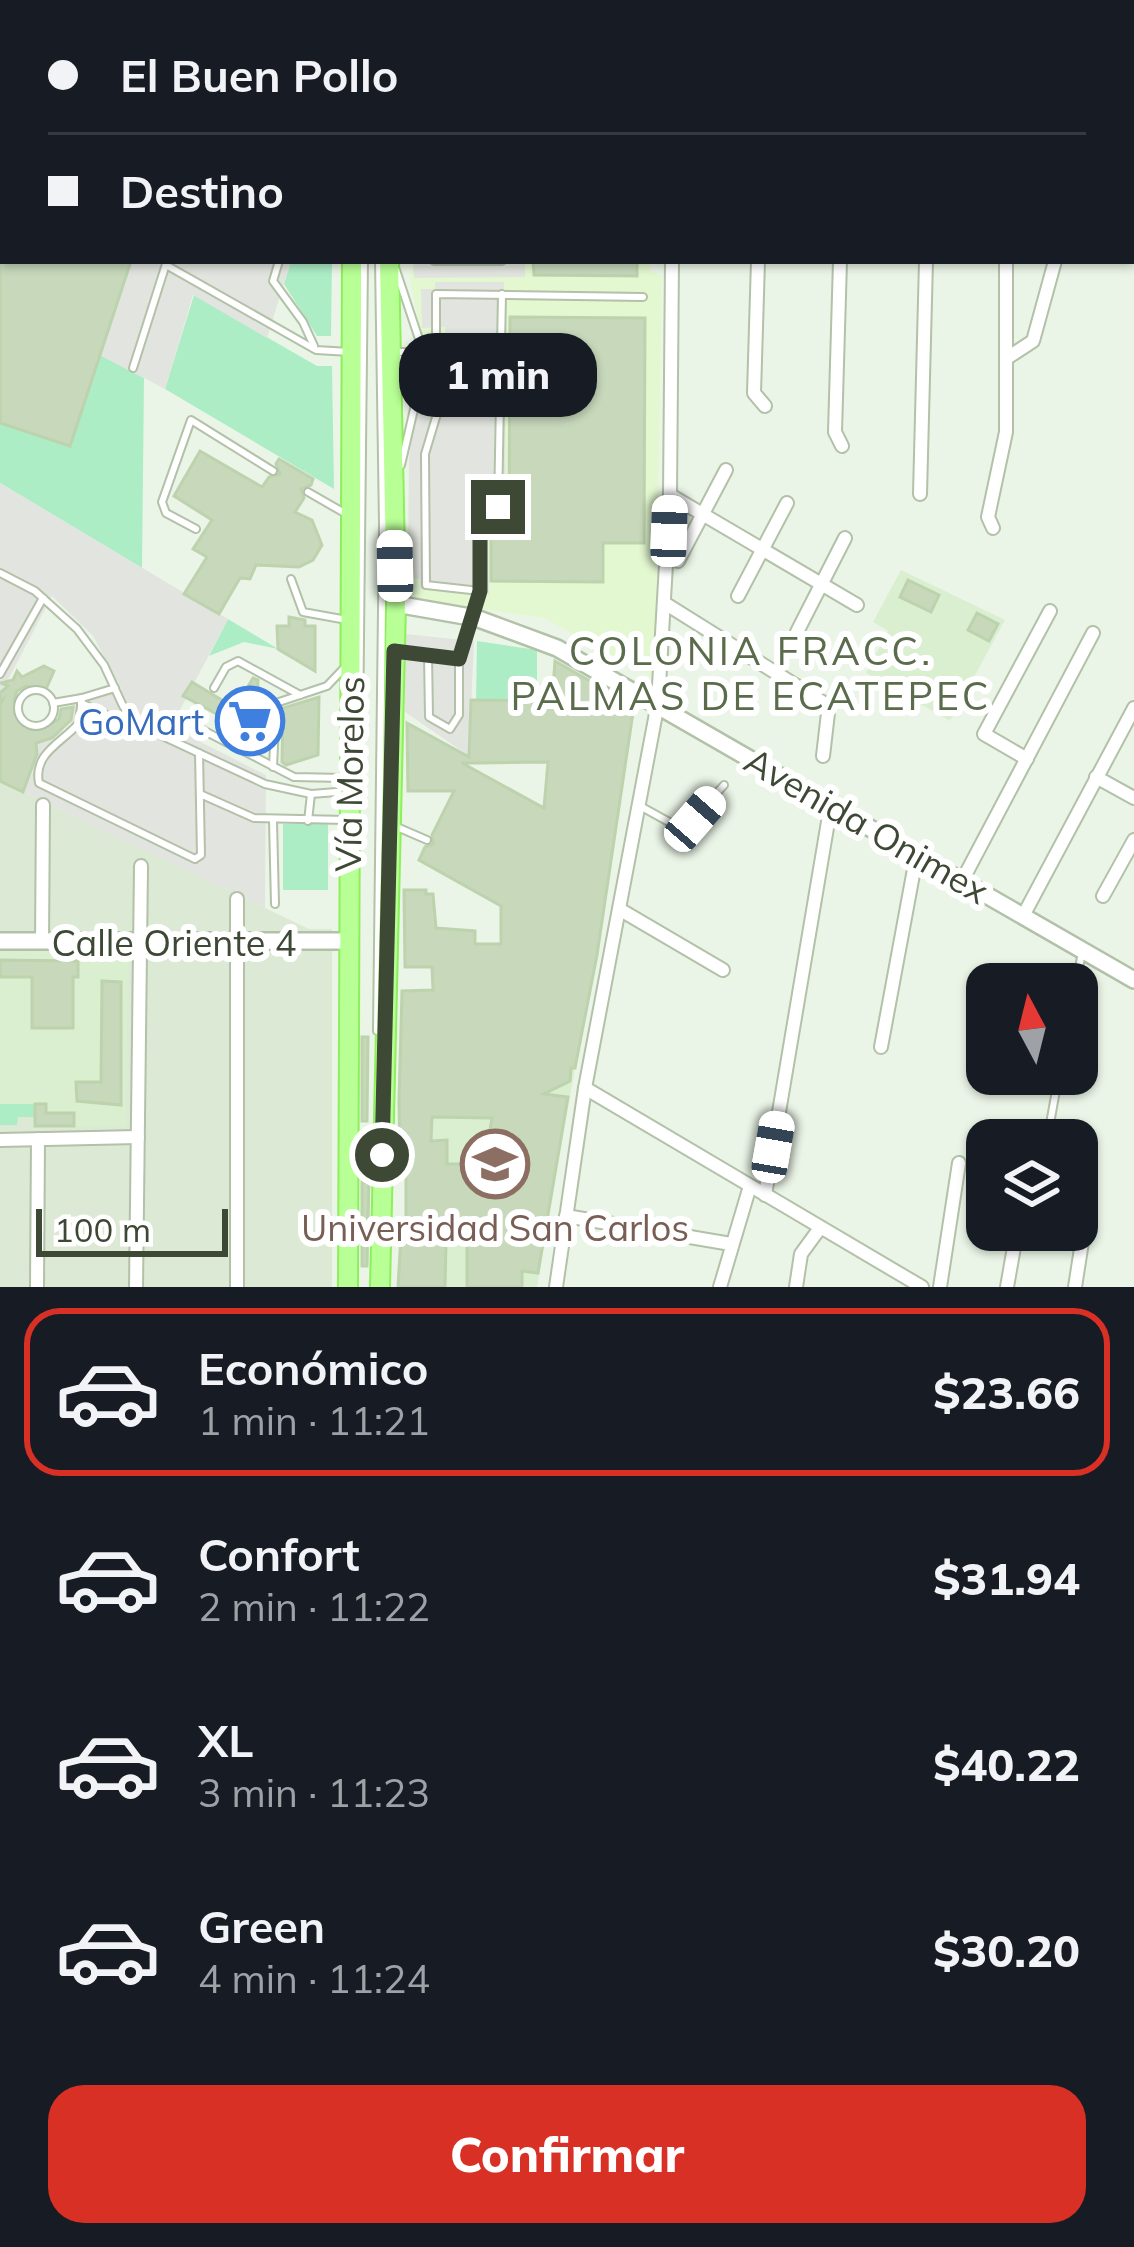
<!DOCTYPE html>
<html lang="es">
<head>
<meta charset="utf-8">
<style>
	body { margin:0; font-family:Mulish,sans-serif; background:#20242c; color:#f1f3f6; height:100vh; display:flex; flex-direction:column; font-size:45px; white-space:nowrap }
	* { box-sizing:border-box; margin:0 }
	p { font-size:39px; color:#9ea1a6 }
	.icon { flex:none; width:66px; height:66px; fill:none; stroke:currentColor; stroke-width:2; stroke-linecap:round; stroke-linejoin:round }
	.map { position:relative; height:1287px; overflow:hidden }
	.side { display:flex; flex-direction:column; background:#171b24; flex:1 }
	.side>* { flex:none }
	.top-card { position:absolute; left:0px; top:0px; width:1134px; height:264px; box-shadow:0 3px 9px #0004; display:grid; align-content:center; height:264px; padding:0 48px; background:#171b24 }
	.needle { width:78px; rotate:353deg }
	.controls { position:absolute; left:966px; top:963px; display:grid; gap:24px }
	.controls a { display:grid; place-items:center; width:132px; height:132px; border-radius:24px; background:#171b24; box-shadow:0 3px 9px #0004; font-size:60px }
	.scale { position:absolute; left:36px; bottom:30px; width:192px; box-sizing:border-box; padding-left:12px; border:6px solid #3d4835; border-top:0; font-size:33px; line-height:42px; white-space:nowrap; color:#3d4835; -webkit-text-stroke:9px #fff; paint-order:stroke }
	.end { position:absolute; width:54px; height:54px; margin:-27px; border:15px solid #3d4835; background:#fff; box-shadow:0 0 0 6px #fff }
	.from { border-radius:50% }
	.bubble { position:absolute; height:84px; border-radius:36px; background:#171b24; box-shadow:0 3px 9px #0004; font-size:39px; font-weight:800; line-height:84px; text-align:center }
	.car { position:absolute; width:36px; height:72px; margin:-36px -18px; border-radius:15px; box-shadow:0 0 9px 3px #0007; background:linear-gradient(#fff 24%,#345 0 40%,#fff 0 76%,#345 0 86%,#fff 0) }
	.top-card b { display:flex; align-items:center; gap:42px; height:114px; font-size:45px }
	.top-card b+b { border-top:3px solid #363941 }
	.top-card i { width:30px; height:30px; background:#f1f3f6 }
	ul { padding:21px 0 0; list-style:none }
	li { display:flex; align-items:center; gap:36px; height:168px; margin:0 24px 18px; padding:0 24px; border:6px solid transparent; border-radius:36px }
	li div { flex:1 }
	li b { display:block; font-size:45px }
	li em { font-style:normal; font-weight:800 }
	li.selected { border-color:#d93025 }
	li>.icon { width:108px; height:108px; stroke-width:1.5 }
	.cta { display:flex; gap:24px; margin-top:auto; padding:24px 48px }
	.cta a { flex:1; height:138px; border-radius:36px; background:#d93025; color:#fff; font-size:48px; font-weight:800; line-height:138px; text-align:center }
	.map>svg:first-child { display:block }
	.residential { fill:#dce9d4 }
	.commercial { fill:#e3f8d0 }
	.education { fill:#d9efcf }
	.green { fill:#acedc6 }
	.parking { fill:#e2e5df }
	.building { fill:#c7d8bb; stroke:#bdd3ad; stroke-width:3; fill-rule:evenodd }
	.lines { fill:none; stroke-linecap:round; stroke-linejoin:round }
	.service-casing { stroke:#b2c1a8; stroke-width:10 }
	.minor-casing { stroke:#b2c1a8; stroke-width:16 }
	.tertiary-casing { stroke:#b2c1a8; stroke-width:20 }
	.primary-casing { stroke:#8def5b; stroke-width:22 }
	.service { stroke:#fff; stroke-width:6 }
	.minor { stroke:#fff; stroke-width:12 }
	.tertiary { stroke:#fff; stroke-width:15 }
	.primary { stroke:#b8ff95; stroke-width:18 }
	.route { stroke:#3d4835; stroke-width:15 }
	.labels { text-anchor:middle; dominant-baseline:central; stroke-width:12; stroke-linejoin:round; paint-order:stroke }
	.shop-label { font-size:36px; fill:#366cbe; stroke:#fff; text-anchor:end }
	.street-label { font-size:36px; fill:#3d4835; stroke:#fff }
	.education-label { font-size:36px; fill:#785e54; stroke:#fff }
	.neighbourhood-label { font-size:39px; letter-spacing:3px; fill:#5a6c4b; stroke:#fff }
</style>
</head>
<body>
<div class="map">
<svg width="1134" height="1287" viewBox="0 0 1134 1287">
	<rect width="100%" height="100%" fill="#ebf5e7"/>
	<g class="residential">
		<path d="M56,0H340L65,3Z"/>
		<path d="M0,781L309,929H332V1287H0Z"/>
	</g>
	<g class="commercial">
		<path d="M410,0H657L658,3H410Z"/>
		<path d="M413,261H649L650,271L662,276L655,678L544,618L419,600L408,590L409,456L421,382L420,329L410,280Z"/>
	</g>
	<g class="education">
		<path d="M901,570L1005,620L950,721L866,673L888,631L873,622Z"/>
		<path d="M0,948L128,949L126,1127L74,1126V1114L46,1113L45,1104H0Z"/>
		<path d="M514,1066L575,1068L537,1287H430L431,1141L400,1140L399,1102H482Z"/>
	</g>
	<g class="green">
		<path d="M291,261H332L331,336H317L284,284Z"/>
		<path d="M194,295L317,366H332L334,489L165,389Z"/>
		<path d="M100,355L144,378L142,568L0,483V423Z"/>
		<path d="M228,619L278,649L244,642L209,656Z"/>
		<path d="M477,641L537,650V700H476Z"/>
		<rect x="283" y="824" width="45" height="66"/>
		<path d="M0,1104H35V1117H18L17,1125H0Z"/>
	</g>
	<g class="parking">
		<path d="M131,261H291L267,338L193,295L165,389L100,355Z"/>
		<path d="M413,261H525V277L414,278Z"/>
		<path d="M435,282H504L506,512L488,514L489,594L420,589V579L408,578L409,456L421,382L447,381L445,327L422,328L421,289H435Z"/>
		<path d="M0,483L228,619L171,727L266,775L265,908L23,792L38,761L36,741L65,730L71,724L73,706L122,690L93,636L52,596L0,695Z"/>
		<path d="M405,634L474,641L469,756L405,712Z"/>
	</g>
	<g class="building">
		<path d="M0,261H131L70,446L0,423Z"/>
		<path d="M533,261H637V276L534,275Z"/>
		<path d="M510,317L645,318L644,543H603V582L491,581V517H509Z"/>
		<path d="M200,451L262,487L269,477L280,474L276,464L279,459L313,479L311,485L301,489L304,498L295,512L312,520L322,545L313,560L299,567L256,565L250,579L240,578L219,614L184,594L207,557L193,549L212,520L174,496Z"/>
		<path d="M908,580L939,595L931,612L900,597Z"/>
		<path d="M977,613L998,624L989,641L968,630Z"/>
		<path d="M289,617L305,620V626H315V671L278,649L277,626H289Z"/>
		<path d="M555,661L634,706L597,955L575,1068H571L570,1081L544,1094L568,1097L538,1273L522,1271V1287H467V1243H446L445,1287H398L402,1218H406V1160H400L399,1102L402,991L433,990L432,967H405L404,890H426V894H433L436,928L475,931V944H501V906L419,860L425,847L433,844L432,835L454,791H408L407,723L469,757L471,700L552,701ZM548,762L544,808L462,763H480ZM432,1117L492,1118L484,1164H447V1140L431,1141Z"/>
		<path d="M44,666L54,671L46,689L26,686L17,691L14,700L18,719L29,729L39,730L59,719L61,709L73,707L71,720L52,738L36,743L37,754L23,792L0,781V706L3,699L0,701V693L8,686L1,683L13,680L17,671L22,677Z"/>
		<path d="M253,678L258,680L255,745L223,729L228,720L183,696L192,682L235,708Z"/>
		<path d="M319,697L318,755L286,765L282,762L283,708Z"/>
		<path d="M0,960L78,961V977H73V1028H32V977H0Z"/>
		<path d="M102,981L121,982V1105L77,1101L76,1082H101Z"/>
		<path d="M362,1037H368L367,1121H362Z"/>
		<path d="M35,1104H46V1113H74V1126H35Z"/>
		<path d="M362,1182H369L367,1266H362Z"/>
	</g>
	<g class="lines">
		<defs>
			<g id="service">
				<path d="M456,3V0"/>
				<path d="M279,261L273,281L303,322L314,346"/>
				<path d="M434,261H502"/>
				<path d="M166,265L316,350L350,352"/>
				<path d="M396,270L420,342L501,343"/>
				<path d="M436,343V294L643,297"/>
				<path d="M452,343L453,353H500"/>
				<path d="M393,352H441L440,404L425,454L426,585L480,591"/>
				<path d="M394,355L399,359L441,361"/>
				<path d="M133,368L166,264"/>
				<path d="M401,465L415,405L417,375L441,369"/>
				<path d="M308,492L348,515"/>
				<path d="M196,529L166,513L162,502L191,420L273,471"/>
				<path d="M0,573L35,591L77,629L104,665L123,706L139,725L265,784L311,794L308,821"/>
				<path d="M291,579L303,612L347,620"/>
				<path d="M398,651L428,654L429,717L450,729L459,715V659L480,591V507H498L502,294"/>
				<path d="M428,654L459,659"/>
				<path d="M0,674L43,598"/>
				<path d="M115,688L82,698L79,723C62,743 33,753 39,783L195,859L201,855L199,753"/>
				<path d="M214,688L226,667L238,661L300,695"/>
				<circle cx="36" cy="708" r="18"/>
				<path d="M53,703L82,698"/>
				<path d="M81,703L119,721L139,725"/>
				<path d="M187,722L294,777L344,778"/>
				<path d="M359,731L364,261"/>
				<path d="M273,767L276,703L327,686L346,666"/>
				<path d="M200,794L254,818L347,820"/>
				<path d="M311,794L349,791"/>
				<path d="M640,806L678,827L687,826L724,785"/>
				<path d="M273,821L275,904"/>
				<path d="M397,827L427,840"/>
				<path d="M1076,984L1082,952"/>
				<path d="M377,1031L383,525L379,261"/>
				<path d="M1047,1140L1059,1074"/>
			</g>
			<g id="minor">
				<path d="M103,0L112,3"/>
				<path d="M674,0L679,3"/>
				<path d="M126,3L127,0"/>
				<path d="M187,3L188,0"/>
				<path d="M246,3L247,0"/>
				<path d="M756,3V0"/>
				<path d="M833,3V0"/>
				<path d="M916,3V0"/>
				<path d="M1003,3V0"/>
				<path d="M1092,3V0"/>
				<path d="M1131,52L1134,48"/>
				<path d="M758,261L754,393L765,406"/>
				<path d="M840,261L835,432L842,446"/>
				<path d="M1007,358L1033,341L1055,261"/>
				<path d="M920,494L926,261"/>
				<path d="M670,495L857,605"/>
				<path d="M993,528L988,517L1006,432V261"/>
				<path d="M678,561L726,470"/>
				<path d="M738,596L787,503"/>
				<path d="M666,604L824,703L828,713L823,756"/>
				<path d="M797,632L845,538"/>
				<path d="M1027,759L984,734L1050,611"/>
				<path d="M1096,777L1134,798"/>
				<path d="M962,881L1093,633"/>
				<path d="M1103,896L1134,840"/>
				<path d="M619,909L723,970"/>
				<path d="M1023,916L1134,708"/>
				<path d="M42,942L43,805"/>
				<path d="M881,1047L917,853"/>
				<path d="M585,1088L922,1287"/>
				<path d="M0,1140L138,1137"/>
				<path d="M765,1195L831,804"/>
				<path d="M566,1216L731,1244"/>
				<path d="M37,1287L38,1139"/>
				<path d="M136,1287L141,866"/>
				<path d="M237,1287V899"/>
				<path d="M556,1287L585,1088L658,703L670,495L672,261"/>
				<path d="M720,1287L750,1186"/>
				<path d="M796,1287L801,1254L820,1228"/>
				<path d="M940,1287L959,1163"/>
				<path d="M1007,1287L1017,1230"/>
				<path d="M1075,1287L1085,1223"/>
			</g>
			<g id="tertiary">
				<path d="M396,604L476,618L557,648L1134,980"/>
				<path d="M0,941H347"/>
			</g>
			<g id="primary">
				<path d="M384,0V3"/>
				<path d="M353,3V0"/>
				<path d="M348,1287L352,261"/>
				<path d="M380,1287L396,604L389,261"/>
			</g>
		</defs>
		<use href="#service" class="service-casing"/>
		<use href="#minor" class="minor-casing"/>
		<use href="#tertiary" class="tertiary-casing"/>
		<use href="#primary" class="primary-casing"/>
		<use href="#service" class="service"/>
		<use href="#minor" class="minor"/>
		<use href="#tertiary" class="tertiary"/>
		<use href="#primary" class="primary"/>
	</g>
	<g class="lines">
		<path class="route" d="M382,1155L394,651L459,659L480,591V507H498"/>
	</g>
	<defs>
		<symbol id="supermarket-ring" viewBox="-11 -11 22 22"><circle r="9.5" fill="#fff" stroke="#3f7fe0" stroke-width="1.5"/><path d="M-6-5.5h2.5l.6 2H6L4.5 2H-2.5L-4.4-4H-6ZM-1.5 3.2a1.3 1.3 0 1 0 .1 0ZM3 3.2a1.3 1.3 0 1 0 .1 0Z" fill="#3f7fe0"/></symbol>
		<symbol id="university-ring" viewBox="-11 -11 22 22"><circle r="9.5" fill="#fff" stroke="#8d6e63" stroke-width="1.5"/><path d="M0-5L7-2L0 1L-7-2ZM-4 1L0 2.5L4 1V4Q0 6-4 4Z" fill="#8d6e63"/></symbol>
	</defs>
	<g fill-rule="evenodd">
		<use href="#supermarket-ring" x="212" y="683" width="76" height="76"/>
		<use href="#university-ring" x="457" y="1126" width="76" height="76"/>
	</g>
	<g class="labels">
		<g class="shop-label">
			<text x="204" y="721">GoMart</text>
		</g>
		<g class="street-label">
			<text transform="translate(349 774) rotate(-89)">Vía Morelos</text>
			<text transform="translate(867 825) rotate(30)">Avenida Onimex</text>
			<text x="174" y="942">Calle Oriente 4</text>
		</g>
		<g class="education-label">
			<text x="495" y="1227">Universidad San Carlos</text>
		</g>
		<g class="neighbourhood-label">
			<text x="751" y="650">COLONIA FRACC.<tspan x="751" dy="45">PALMAS DE ECATEPEC</tspan></text>
		</g>
	</g>
</svg>
<div class="controls">
<a><svg class="needle" viewBox="-14 -14 28 28"><path d="M0-13l5 13h-10z" fill="#e53935"/><path d="M0 13l5-13h-10z" fill="#9ea1a6"/></svg></a>
<a><svg class="icon" aria-label="layers" viewBox="0 0 24 24"><path d="M12 4l9 5-9 5-9-5zM3 14l9 5 9-5"/></svg></a>
</div>
<div class="scale">100 m</div>
<i class="end from" style="left:382px;top:1155px"></i>
<i class="end" style="left:498px;top:507px"></i>
<div class="bubble" style="left:399px;top:333px;width:198px">1 min</div>
<i class="car" style="left:669px;top:531px;rotate:2deg"></i>
<i class="car" style="left:395px;top:566px;rotate:359deg"></i>
<i class="car" style="left:695px;top:819px;rotate:41deg"></i>
<i class="car" style="left:773px;top:1147px;rotate:10deg"></i>
<div class="top-card">
<b><i class="from"></i>El Buen Pollo</b>
<b><i></i>Destino</b>
</div>
</div>
<section class="side">
<ul>
<li class="selected"><svg class="icon" aria-label="car" viewBox="0 0 24 24"><path d="M5 17H2v-5l4-1 3-4h7l3 4 3 1v5h-3M9 17h6M6 11h13"/><circle cx="7" cy="17" r="2"/><circle cx="17" cy="17" r="2"/></svg><div><b>Económico</b><p>1 min · 11:21</p></div><em>$23.66</em></li>
<li><svg class="icon" aria-label="car" viewBox="0 0 24 24"><path d="M5 17H2v-5l4-1 3-4h7l3 4 3 1v5h-3M9 17h6M6 11h13"/><circle cx="7" cy="17" r="2"/><circle cx="17" cy="17" r="2"/></svg><div><b>Confort</b><p>2 min · 11:22</p></div><em>$31.94</em></li>
<li><svg class="icon" aria-label="car" viewBox="0 0 24 24"><path d="M5 17H2v-5l4-1 3-4h7l3 4 3 1v5h-3M9 17h6M6 11h13"/><circle cx="7" cy="17" r="2"/><circle cx="17" cy="17" r="2"/></svg><div><b>XL</b><p>3 min · 11:23</p></div><em>$40.22</em></li>
<li><svg class="icon" aria-label="car" viewBox="0 0 24 24"><path d="M5 17H2v-5l4-1 3-4h7l3 4 3 1v5h-3M9 17h6M6 11h13"/><circle cx="7" cy="17" r="2"/><circle cx="17" cy="17" r="2"/></svg><div><b>Green</b><p>4 min · 11:24</p></div><em>$30.20</em></li>
</ul>
<div class="cta"><a>Confirmar</a></div>
</section>
</body>
</html>
